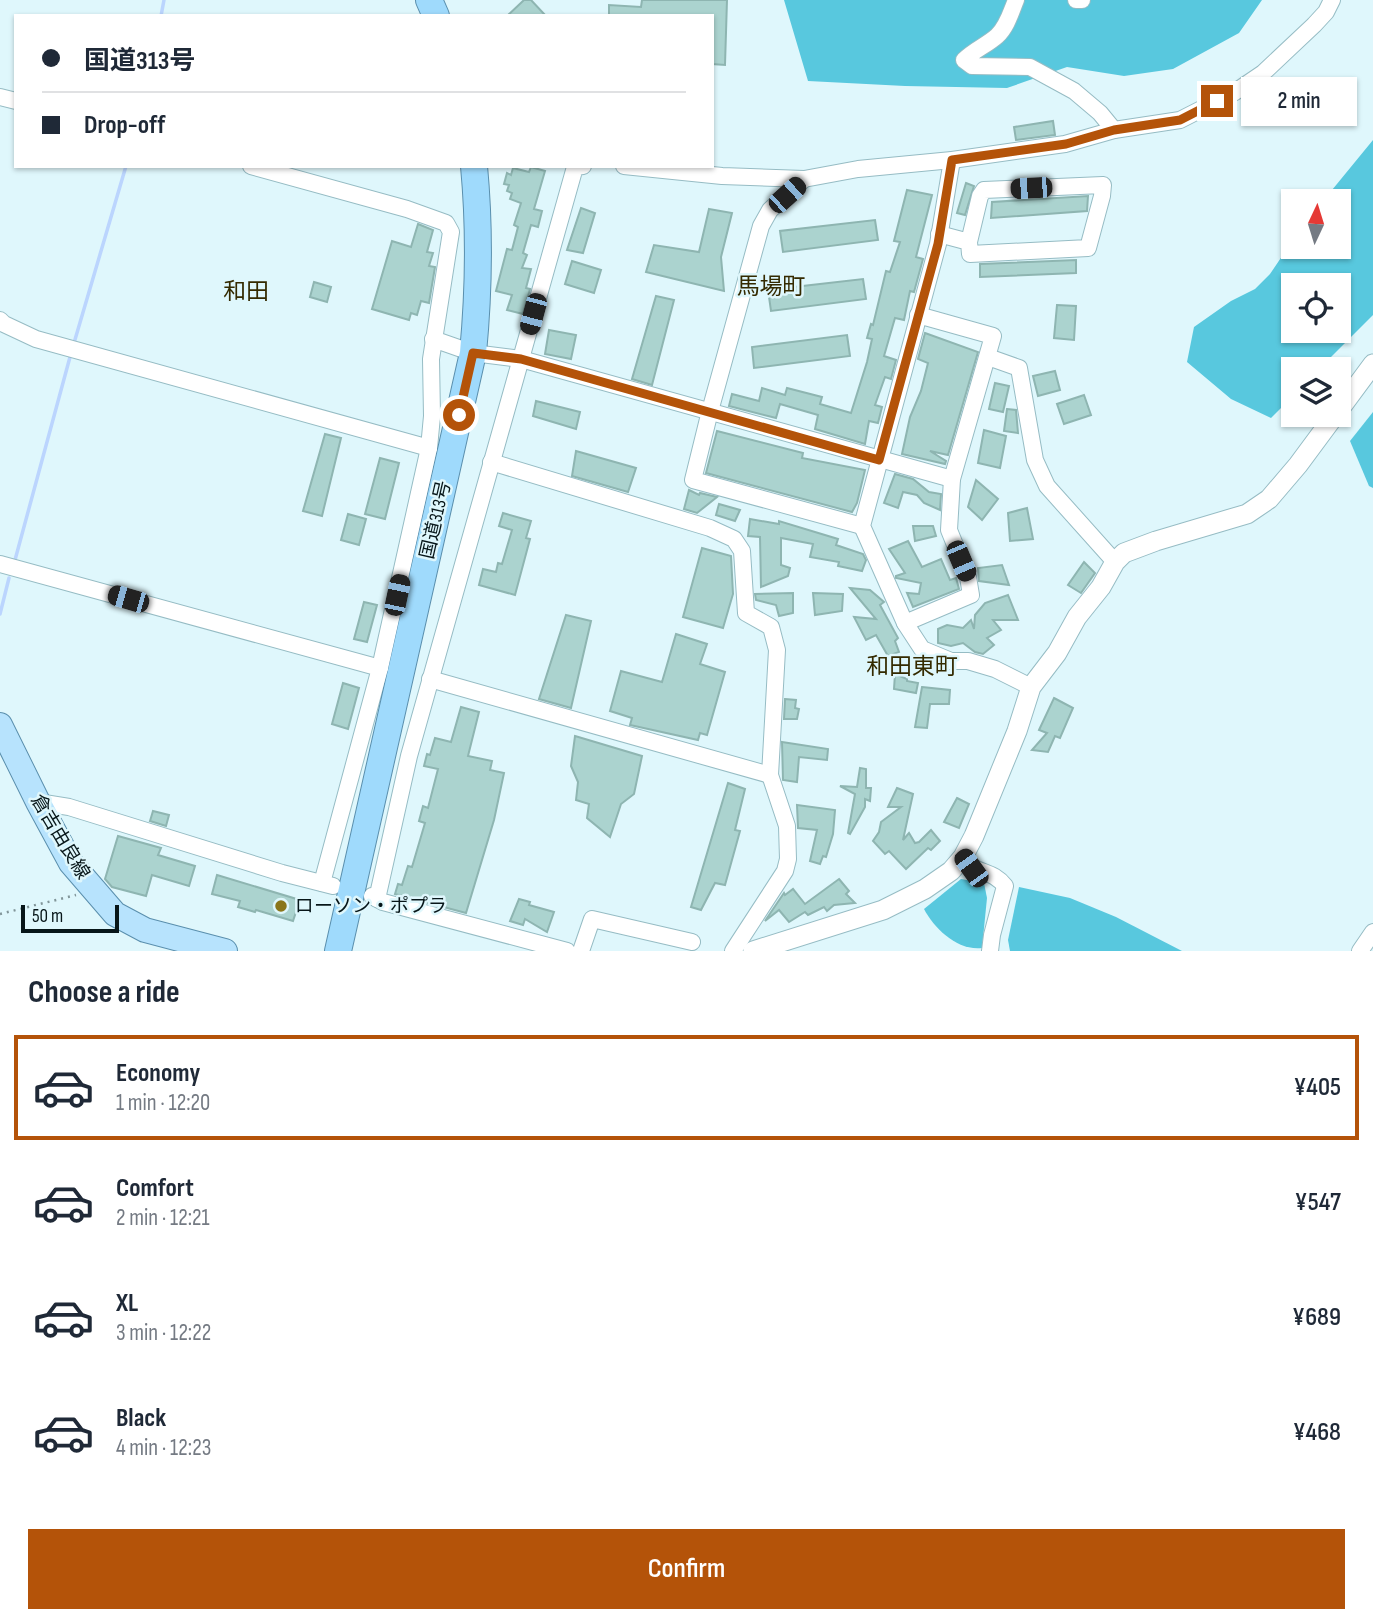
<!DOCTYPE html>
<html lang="en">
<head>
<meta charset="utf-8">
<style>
	body { margin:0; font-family:"Sofia Sans Condensed","Noto Sans JP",sans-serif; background:#f2f2f3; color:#1f2937; height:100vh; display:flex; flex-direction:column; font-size:26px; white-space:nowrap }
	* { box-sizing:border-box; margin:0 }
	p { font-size:23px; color:#747a83 }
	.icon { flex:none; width:38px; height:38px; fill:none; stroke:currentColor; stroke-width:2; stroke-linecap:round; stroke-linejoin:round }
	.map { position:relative; height:951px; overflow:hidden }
	.drawer { display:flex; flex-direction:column; background:#fff; flex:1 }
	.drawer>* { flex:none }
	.top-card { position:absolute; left:14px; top:14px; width:700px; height:154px; border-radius:0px; box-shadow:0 2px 5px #0004; display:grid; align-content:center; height:154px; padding:0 28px; background:#fff }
	.needle { width:46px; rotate:4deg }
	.fabs { position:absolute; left:1281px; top:189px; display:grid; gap:14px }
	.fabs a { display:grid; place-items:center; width:70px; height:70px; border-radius:0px; background:#fff; box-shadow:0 2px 5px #0004; font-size:35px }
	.scale { position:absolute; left:21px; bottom:18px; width:98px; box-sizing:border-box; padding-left:7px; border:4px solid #071619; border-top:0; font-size:19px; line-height:24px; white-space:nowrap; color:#071619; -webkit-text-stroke:5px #dff7fc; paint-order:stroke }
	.end { position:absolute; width:32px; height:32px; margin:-16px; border:9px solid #b45309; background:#fff; box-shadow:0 0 0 4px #fff }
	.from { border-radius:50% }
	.bubble { position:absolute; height:49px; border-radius:0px; background:#fff; box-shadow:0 2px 5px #0004; font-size:23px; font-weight:600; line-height:49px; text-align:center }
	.car { position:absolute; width:21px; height:42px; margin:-21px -10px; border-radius:9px; box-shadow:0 0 5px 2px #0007; background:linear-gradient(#222 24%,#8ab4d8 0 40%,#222 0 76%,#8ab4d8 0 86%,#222 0) }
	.top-card b { display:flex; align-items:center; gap:24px; height:66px; font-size:26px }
	.top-card b+b { border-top:2px solid #e0e1e3 }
	.top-card i { width:18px; height:18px; background:#1f2937 }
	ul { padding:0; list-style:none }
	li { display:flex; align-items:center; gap:21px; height:105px; margin:0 14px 10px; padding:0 14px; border:4px solid transparent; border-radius:0px }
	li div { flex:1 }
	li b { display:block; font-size:26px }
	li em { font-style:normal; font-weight:600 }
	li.current { border-color:#b45309 }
	li>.icon { width:63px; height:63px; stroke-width:1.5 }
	h2 { padding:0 28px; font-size:32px; line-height:84px }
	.button { display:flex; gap:14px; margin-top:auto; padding:14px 28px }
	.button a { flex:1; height:80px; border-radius:0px; background:#b45309; color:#fff; font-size:28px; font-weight:600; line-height:80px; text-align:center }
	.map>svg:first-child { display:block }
	.forest { fill:#58c8de; fill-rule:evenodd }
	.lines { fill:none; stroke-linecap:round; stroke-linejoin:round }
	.stream { stroke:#bbd5fe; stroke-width:3.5 }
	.building { fill:#abd3cf; stroke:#8eb5b1; stroke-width:2 }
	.minor-casing { stroke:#96bcc4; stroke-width:18 }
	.tertiary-casing { stroke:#96bcc4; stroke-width:21 }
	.primary-casing { stroke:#5a8fad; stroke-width:26 }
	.trunk-casing { stroke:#5a8fad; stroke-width:28 }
	.path { stroke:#819599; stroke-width:2.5; stroke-dasharray:2 5; stroke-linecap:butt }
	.minor { stroke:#fff; stroke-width:16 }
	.tertiary { stroke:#fff; stroke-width:19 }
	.primary { stroke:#b7e3fd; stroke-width:24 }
	.trunk { stroke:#9fdafc; stroke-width:26 }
	.route { stroke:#b45309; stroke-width:9 }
	.poi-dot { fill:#8a761a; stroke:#dff7fc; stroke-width:2.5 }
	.labels { text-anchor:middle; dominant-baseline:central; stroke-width:5; stroke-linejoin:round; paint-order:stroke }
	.street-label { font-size:19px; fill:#071619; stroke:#dff7fc }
	.poi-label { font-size:19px; fill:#071619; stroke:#dff7fc; text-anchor:start }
	.quarter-label { font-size:23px; fill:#342a00; stroke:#dff7fc }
</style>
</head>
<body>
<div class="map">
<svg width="1373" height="951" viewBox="0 0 1373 951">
	<rect width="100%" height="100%" fill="#dff7fc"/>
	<g class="forest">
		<path d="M784,0H1262L1239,33L1173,69L1124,76L1067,67L1007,88L905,86L808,81Z"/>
		<path d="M1373,140V315L1319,369H1293V396L1271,418L1231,399L1187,362L1194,327L1231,301L1255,289L1270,274L1293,240V247H1339V201H1323ZM1293,285H1339V331H1293Z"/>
		<path d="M1373,412V488L1369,486L1350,441Z"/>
		<path d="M961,879L984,883L987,898L982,948C957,951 934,928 924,909Z"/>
		<path d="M1019,887L1070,898L1116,917L1182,951H1010L1008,940Z"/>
	</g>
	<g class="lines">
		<g class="stream">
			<path d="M161,16L164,0"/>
			<path d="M74,343L126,166"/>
			<path d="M15,560L70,357"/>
			<path d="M0,614L9,578"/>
		</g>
	</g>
	<g class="building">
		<path d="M524,0H531L546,16H507Z"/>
		<path d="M642,0H727L725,65L712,64V16H609V5L641,7Z"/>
		<path d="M1053,121L1055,135L1016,140L1014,127Z"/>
		<path d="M531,167L545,171L534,209L542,211L538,227L531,225L523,253L527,255L522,268L531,269L526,288L530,289L523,314L507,310L512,295L496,291L507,249L512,250L518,227L514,225L521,203L510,199L512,193L507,191L509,185L504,184L507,173L511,175L513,168L529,172Z"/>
		<path d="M966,183L974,186L965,215L957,213Z"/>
		<path d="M907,190L932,195L916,257L923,259L914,292L910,291L904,320L895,318L884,356L896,360L891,379L885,377L875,405L882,407L878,423L869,421L865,444L815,429L818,415L780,404L776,418L729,406L732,394L759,401L762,388L785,395L787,388L822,397L820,404L851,413L867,362L872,339L867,338L871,324L873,325L886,271L890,272L900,242L894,241Z"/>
		<path d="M1088,196L1087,211L991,218L992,202Z"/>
		<path d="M581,208L595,213L583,253L567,250Z"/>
		<path d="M709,209L732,213L721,257L724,291L646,272L654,245L699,252Z"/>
		<path d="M875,220L878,240L783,252L780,231Z"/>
		<path d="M418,224L433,230L427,252L433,253L429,266L435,267L429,303L421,301L417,315L411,313L409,320L372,309L392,241L411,247Z"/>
		<path d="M1076,260V273L980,277V264Z"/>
		<path d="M572,261L601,270L594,293L565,284Z"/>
		<path d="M863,279L866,299L771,311L768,290Z"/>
		<path d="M314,282L331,287L327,302L310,297Z"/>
		<path d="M656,296L674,300L652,385L632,379Z"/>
		<path d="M1057,305L1076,306L1074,340L1054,338Z"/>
		<path d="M549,330L576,335L571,359L545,354Z"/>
		<path d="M925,333L978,352L948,455L930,451L946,461L945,464L902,454L910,417L921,391L928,363L918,359Z"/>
		<path d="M847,335L850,356L754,368L752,347Z"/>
		<path d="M1055,371L1060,390L1038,396L1033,376Z"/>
		<path d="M995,383L1009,386L1003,412L989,409Z"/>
		<path d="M1084,395L1091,415L1064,424L1057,404Z"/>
		<path d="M536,401L580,412L576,429L533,416Z"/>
		<path d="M1007,409L1016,410L1018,433L1004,431Z"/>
		<path d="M984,430L1006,436L1000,468L978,463Z"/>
		<path d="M717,431L803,453L802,458L865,470L857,503L852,512L706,473Z"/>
		<path d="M325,434L341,438L322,516L303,511Z"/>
		<path d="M576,451L636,468L628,492L572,476Z"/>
		<path d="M380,458L399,463L385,519L365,514Z"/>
		<path d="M895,474L913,479L929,492L941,494L940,510L924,503L917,495L903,492L898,508L884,503Z"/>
		<path d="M976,480L998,499L982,520L968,507Z"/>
		<path d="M689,490L699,495L700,493L717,497L697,513L684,509Z"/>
		<path d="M719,504L740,510L735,521L716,515Z"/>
		<path d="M1027,508L1033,539L1010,541L1008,513Z"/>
		<path d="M503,513L531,521L526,538L530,539L515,595L479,585L483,569L496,572L498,563L502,564L512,530L499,526Z"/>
		<path d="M348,514L366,519L359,545L341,540Z"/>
		<path d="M750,519L779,524V521L838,539L836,545L863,554L866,560L862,571L838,566L839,562L810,557L813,544L781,538V565L790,568L788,576L761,587L760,537L748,536Z"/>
		<path d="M913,526H933L936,536L915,541Z"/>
		<path d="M908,541L922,567L941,559L950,580L956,578L959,589L913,607L907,593L919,594L921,583L896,578V576L905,573L889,549Z"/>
		<path d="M702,548L731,556L733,594L723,628L683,617Z"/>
		<path d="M1084,562L1095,573L1081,593L1068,585Z"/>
		<path d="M1002,565L1009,585L979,581L978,568Z"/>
		<path d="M850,588L870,590L884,602L880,605L898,638L895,641L899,652L888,656L876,635L866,640L854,617L876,619Z"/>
		<path d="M793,593V613L779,616L776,605L756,600L755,594Z"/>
		<path d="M813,593L843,594L842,611L815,615Z"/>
		<path d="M1008,595L1018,620H993L1001,630L987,638L994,645L983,654L975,652L963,643L951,646L938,643V629L947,625L963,628L971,620L974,629L975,615L985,603Z"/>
		<path d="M364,602L377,605L367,642L354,639Z"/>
		<path d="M566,615L591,621L571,708L539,699Z"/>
		<path d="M676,634L707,644L700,664L725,672L707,735L700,733L698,740L630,725L632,718L610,711L621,671L662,682Z"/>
		<path d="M895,674L907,679V681L918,683L916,693L894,689Z"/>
		<path d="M343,683L359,688L348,729L332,724Z"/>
		<path d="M922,687L950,690L949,704H930L927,728L915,727Z"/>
		<path d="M1054,698L1073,708L1060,738L1055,736L1048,752L1032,750L1047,733L1039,730Z"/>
		<path d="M785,699L796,700L795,708L799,709L797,719H784Z"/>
		<path d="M461,707L479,712L468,756L492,761L490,770L504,773L494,820L466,913L395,894L398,884L402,885L408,866L412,867L425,823L419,821L423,806L428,808L438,769L424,766L427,754L430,755L435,738L451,742Z"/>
		<path d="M575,736L642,756L634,794L621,804L610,837L587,818L589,804L576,800L578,782L571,766Z"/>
		<path d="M782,742L828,749L827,760L799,757L797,782L783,780Z"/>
		<path d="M860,768L866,769V788H871L870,801L865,799V807L850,834L848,833L855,794L840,786L857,787Z"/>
		<path d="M728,783L745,789L735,830L740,831L725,885L715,883L701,910L691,907Z"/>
		<path d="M897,788L913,794L903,840L909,833L915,843L919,842L931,830L940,841L931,850L928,848L906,869L889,851L885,854L873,841L879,832L881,822L901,807H888Z"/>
		<path d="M957,798L969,804L959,828L944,822Z"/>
		<path d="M797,805L835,810L833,834L826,857L823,856L820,864L810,861L817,830L798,828Z"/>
		<path d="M153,811L169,815L166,826L150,821Z"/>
		<path d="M118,836L161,848L158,855L195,866L189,886L152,875L146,896L112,887L105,879Z"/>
		<path d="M217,875L300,900L293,921L256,910L255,912L238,907L240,901L212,894Z"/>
		<path d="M839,879L849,891L846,894L855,903L834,905L827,911L824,907L808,915L805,912L789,922L779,910L765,921L784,893L785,895L793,889L805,904Z"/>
		<path d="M519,899L530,902L529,905L554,912L547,932L525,919L523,925L510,921Z"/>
	</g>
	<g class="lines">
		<defs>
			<g id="minor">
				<path d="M1016,0C1011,12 1007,27 997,36C987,45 974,50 964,60L972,66L1030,67L1074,91L1100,113L1114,130"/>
				<path d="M1076,0H1082"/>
				<path d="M0,97L16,101"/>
				<path d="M952,160L938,244L862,526L905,623L922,649L951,661H968L995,669L1031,687"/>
				<path d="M251,166L407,209L446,223L451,232L431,359L432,416L429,448L380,668L322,883"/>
				<path d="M624,166L722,176L804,179L858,169L952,160L1065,144L1114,130L1180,120L1235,92L1263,73L1314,25L1326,12L1332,0"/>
				<path d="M804,179L770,210L761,226L710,411L693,480L862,526"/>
				<path d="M939,234L969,242L970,254L1088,248L1102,196L1103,185L984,190L980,196L969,242"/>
				<path d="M0,320L4,324L36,339L429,448"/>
				<path d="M433,339L473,353L521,359L952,479"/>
				<path d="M988,357L1019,368L1035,460L1047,486L1115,562"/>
				<path d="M491,462L710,528L734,539L742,551L746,613L771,627L777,650L770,775L787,826L788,859L785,871L733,951"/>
				<path d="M0,564L380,668"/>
				<path d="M905,623L971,595L968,577L949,530L952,479L993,336L918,315"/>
				<path d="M430,679L770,775"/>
				<path d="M38,802L69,807L282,873L333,886"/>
				<path d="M963,857C976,876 991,868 1005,886L992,935L990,951"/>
				<path d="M372,896L383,902L567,951"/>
				<path d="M377,899L409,756L575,167L583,166"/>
				<path d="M581,951L592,919L692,942"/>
				<path d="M1360,951L1373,932"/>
			</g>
			<g id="tertiary">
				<path d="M1339,410L1373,364"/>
				<path d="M753,951L883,910L925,889L951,871L963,857L974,836L1017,731L1031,687L1057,653L1077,617L1101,587L1115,562L1124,553L1156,541L1247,514L1269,499L1298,465L1335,415"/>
			</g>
			<path id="primary" d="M0,725L38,802L71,863L115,914L145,930L225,951"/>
			<g id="trunk">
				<path d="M429,0L436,16"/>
				<path d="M338,951L473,353C479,290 480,230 474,166"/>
			</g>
		</defs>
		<use href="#minor" class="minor-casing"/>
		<use href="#tertiary" class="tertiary-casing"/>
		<use href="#primary" class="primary-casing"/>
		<use href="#trunk" class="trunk-casing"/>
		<path class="path" d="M0,914L76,895"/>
		<use href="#minor" class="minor"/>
		<use href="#tertiary" class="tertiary"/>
		<use href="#primary" class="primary"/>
		<use href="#trunk" class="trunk"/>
	</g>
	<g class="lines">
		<path class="route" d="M459,415L473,353L521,359L879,460L938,244L952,160L1066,144L1114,130L1180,120L1217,101"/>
	</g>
	<circle class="poi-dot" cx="281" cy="906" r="7"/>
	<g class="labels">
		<g class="street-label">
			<text transform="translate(436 520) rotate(-77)">国道313号</text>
			<text transform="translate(60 837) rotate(59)">倉吉由良線</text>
		</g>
		<g class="poi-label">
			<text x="295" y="906">ローソン・ポプラ</text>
		</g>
		<g class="quarter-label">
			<text x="771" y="287">馬場町</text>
			<text x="246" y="292">和田</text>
			<text x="912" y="667">和田東町</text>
		</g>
	</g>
</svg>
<div class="fabs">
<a><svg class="needle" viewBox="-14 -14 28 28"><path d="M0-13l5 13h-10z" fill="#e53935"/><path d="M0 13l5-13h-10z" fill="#747a83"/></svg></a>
<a><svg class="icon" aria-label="locate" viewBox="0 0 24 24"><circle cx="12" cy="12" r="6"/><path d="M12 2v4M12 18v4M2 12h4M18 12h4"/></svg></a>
<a><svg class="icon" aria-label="layers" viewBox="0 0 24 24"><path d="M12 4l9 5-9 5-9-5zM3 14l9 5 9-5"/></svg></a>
</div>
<div class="scale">50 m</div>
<i class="end from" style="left:459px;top:415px"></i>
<i class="end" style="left:1217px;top:101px"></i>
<div class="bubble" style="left:1241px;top:77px;width:116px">2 min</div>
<i class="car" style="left:1031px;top:188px;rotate:267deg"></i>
<i class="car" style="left:787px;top:195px;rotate:48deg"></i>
<i class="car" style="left:533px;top:314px;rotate:195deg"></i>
<i class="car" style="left:961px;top:561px;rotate:157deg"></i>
<i class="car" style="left:397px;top:595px;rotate:12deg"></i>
<i class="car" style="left:128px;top:599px;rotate:286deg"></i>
<i class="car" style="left:971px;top:868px;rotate:324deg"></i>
<div class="top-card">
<b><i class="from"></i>国道313号</b>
<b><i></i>Drop-off</b>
</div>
</div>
<section class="drawer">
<h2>Choose a ride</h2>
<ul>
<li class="current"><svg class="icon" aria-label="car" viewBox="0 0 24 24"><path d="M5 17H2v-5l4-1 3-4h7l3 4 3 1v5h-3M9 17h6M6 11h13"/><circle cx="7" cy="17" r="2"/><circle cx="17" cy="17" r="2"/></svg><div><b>Economy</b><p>1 min · 12:20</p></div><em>¥405</em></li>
<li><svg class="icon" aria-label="car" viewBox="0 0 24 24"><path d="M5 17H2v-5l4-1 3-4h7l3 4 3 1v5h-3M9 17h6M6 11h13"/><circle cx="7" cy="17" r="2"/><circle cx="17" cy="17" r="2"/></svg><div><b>Comfort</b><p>2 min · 12:21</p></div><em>¥547</em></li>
<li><svg class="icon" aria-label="car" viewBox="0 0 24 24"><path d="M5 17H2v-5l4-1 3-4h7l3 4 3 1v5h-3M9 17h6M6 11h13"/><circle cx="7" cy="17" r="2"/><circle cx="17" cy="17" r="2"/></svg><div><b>XL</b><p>3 min · 12:22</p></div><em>¥689</em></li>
<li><svg class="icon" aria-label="car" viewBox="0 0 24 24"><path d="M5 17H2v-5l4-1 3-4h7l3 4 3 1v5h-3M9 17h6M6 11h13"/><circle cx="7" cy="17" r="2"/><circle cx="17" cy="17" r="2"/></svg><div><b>Black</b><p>4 min · 12:23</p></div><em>¥468</em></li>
</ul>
<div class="button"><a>Confirm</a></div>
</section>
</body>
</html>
